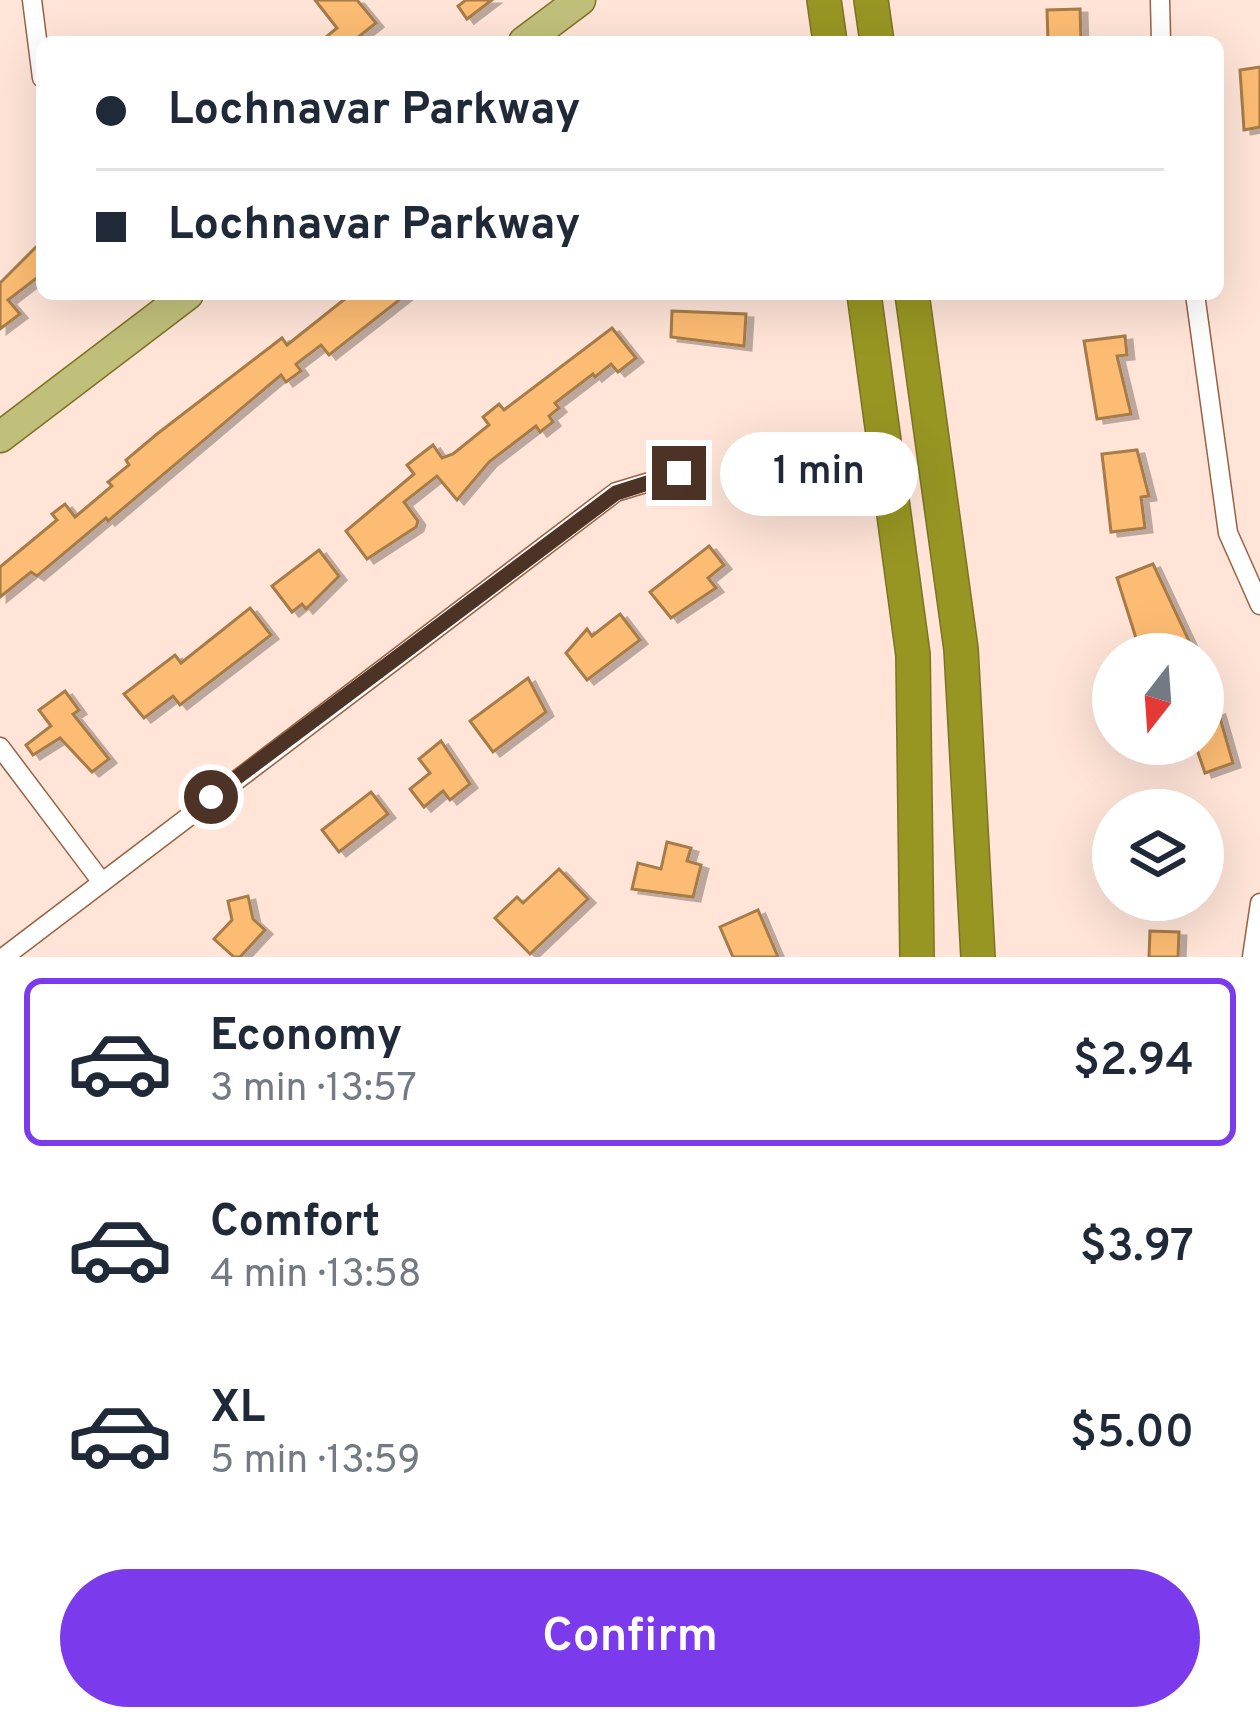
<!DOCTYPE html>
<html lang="en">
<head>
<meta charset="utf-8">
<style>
	body { margin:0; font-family:Overpass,sans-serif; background:#f2f2f3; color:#1f2937; height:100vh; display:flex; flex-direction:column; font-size:45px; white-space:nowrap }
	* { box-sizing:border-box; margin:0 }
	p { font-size:39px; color:#747a83 }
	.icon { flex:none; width:66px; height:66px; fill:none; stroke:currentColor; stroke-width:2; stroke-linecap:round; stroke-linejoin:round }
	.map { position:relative; height:957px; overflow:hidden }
	.sheet { display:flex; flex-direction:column; background:#fff; flex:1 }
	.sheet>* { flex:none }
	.hud { position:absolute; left:36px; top:36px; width:1188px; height:264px; border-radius:18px; box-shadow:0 12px 48px #0002; display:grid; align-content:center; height:264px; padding:0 60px; background:#fff }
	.needle { width:78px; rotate:197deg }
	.tools { position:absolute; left:1092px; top:633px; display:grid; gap:24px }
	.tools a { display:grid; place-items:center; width:132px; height:132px; border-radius:50%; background:#fff; box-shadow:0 12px 48px #0002; font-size:60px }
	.end { position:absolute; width:54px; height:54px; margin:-27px; border:15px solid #4c3325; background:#fff; box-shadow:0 0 0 6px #fff }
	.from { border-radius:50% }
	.bubble { position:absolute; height:84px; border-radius:42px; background:#fff; box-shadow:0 12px 48px #0002; font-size:39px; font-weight:600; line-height:84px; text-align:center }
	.hud b { display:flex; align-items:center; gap:42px; height:114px; font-size:45px }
	.hud b+b { border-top:3px solid #e0e1e3 }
	.hud i { width:30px; height:30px; background:#1f2937 }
	ul { padding:21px 0 0; list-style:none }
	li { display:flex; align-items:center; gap:36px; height:168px; margin:0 24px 18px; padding:0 36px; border:6px solid transparent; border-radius:18px }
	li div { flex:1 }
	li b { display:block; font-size:45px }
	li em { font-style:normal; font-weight:600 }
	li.current { border-color:#7c3aed }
	li>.icon { width:108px; height:108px; stroke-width:1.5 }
	.cta { display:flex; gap:24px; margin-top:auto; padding:24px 60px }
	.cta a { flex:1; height:138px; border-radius:72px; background:#7c3aed; color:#fff; font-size:48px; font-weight:600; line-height:138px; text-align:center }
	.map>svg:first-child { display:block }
	.building { fill:#fcbc73; stroke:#a67b49; stroke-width:3; filter:url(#shadow) }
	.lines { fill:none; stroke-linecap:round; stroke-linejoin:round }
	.street-casing { stroke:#9a6143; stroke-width:21 }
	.primary-casing { stroke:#7d7324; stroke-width:33 }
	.highway-casing { stroke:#7d7324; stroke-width:36 }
	.street { stroke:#fff; stroke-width:18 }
	.primary { stroke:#c1c07b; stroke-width:30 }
	.highway { stroke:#979623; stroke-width:33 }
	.route { stroke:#4c3325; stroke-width:15 }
</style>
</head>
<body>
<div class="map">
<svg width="1260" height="957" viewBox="0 0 1260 957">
	<defs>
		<filter id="shadow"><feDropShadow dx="7" dy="4" stdDeviation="0" flood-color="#0004"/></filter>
	</defs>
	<rect width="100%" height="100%" fill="#ffe4d7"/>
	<g class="building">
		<path d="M315,0H357L376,23L352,42H320L337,28Z"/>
		<path d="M466,0H492L467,19L458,6Z"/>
		<path d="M1080,9L1081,42H1048L1047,10Z"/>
		<path d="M1260,67V127L1244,130L1240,70Z"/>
		<path d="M42,241V274L8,300L20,314L0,329V283Z"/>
		<path d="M351,294H407L329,355L321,345L296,364L301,371L286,382L281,375L108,521L106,518L37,576L31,572L0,597V567L57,520L52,514L65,504L75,517L112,486L108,482L129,465L126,460L157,434L282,338L287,345Z"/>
		<path d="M672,311L746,314L744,346L671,337Z"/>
		<path d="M612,328L636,358L618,372L611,364L595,377L593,374L555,403L559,408L549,416L553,422L540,432L536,426L489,462L457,500L437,476L404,502L418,521L416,527L367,559L346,531L414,474L407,465L433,445L442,458L453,454L489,425L483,417L499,404L504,410Z"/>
		<path d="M1125,336L1127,355L1117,356L1131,414L1097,419L1084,341Z"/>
		<path d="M1137,450L1149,496L1141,497L1145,528L1111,532L1102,454Z"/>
		<path d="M709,546L724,565L708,578L716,588L671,618L650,592Z"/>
		<path d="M319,550L339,576L306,609L302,604L292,612L272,586Z"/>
		<path d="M1153,564L1191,645L1169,654H1141L1117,578Z"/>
		<path d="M250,608L271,635L180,705L173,696L144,718L124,694L175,655L181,663Z"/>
		<path d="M620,614L640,640L587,680L566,653L587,629L592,636Z"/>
		<path d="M528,678L546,712L493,752L470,721Z"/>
		<path d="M65,691L79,710L73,714L109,759L92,772L60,738L33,755L26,745L51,726L39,710Z"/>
		<path d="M1218,711L1233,763L1205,773L1195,744H1203V716Z"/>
		<path d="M441,741L470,784L450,800L443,791L424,807L410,789L430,773L419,759Z"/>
		<path d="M371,792L388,814L339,852L322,830Z"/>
		<path d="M667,842L691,848L687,861L701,865L693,897L632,889L638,863L661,869Z"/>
		<path d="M559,869L588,899L530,954L495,918L517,897L523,903Z"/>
		<path d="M248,896L253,919L265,930L240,957H234L214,939L232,920L228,901Z"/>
		<path d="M758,910L778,957H733L720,927Z"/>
		<path d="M1150,931L1179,932L1178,957H1149Z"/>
	</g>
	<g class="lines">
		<defs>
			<g id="street">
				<path d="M32,0L42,78"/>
				<path d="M1160,0L1161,42"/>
				<path d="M1195,294L1228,533L1260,605"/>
				<path d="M0,747L101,881"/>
				<path d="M4,957L616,492L679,473"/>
				<path d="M1252,957L1260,903"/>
			</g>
			<g id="primary">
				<path d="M524,42L580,0"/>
				<path d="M0,437L188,294"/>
			</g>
			<g id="highway">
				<path d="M824,0L830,42"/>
				<path d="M871,0L877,42"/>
				<path d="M864,294L913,655L917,957"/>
				<path d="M912,294L961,649L978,957"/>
			</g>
		</defs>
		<use href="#street" class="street-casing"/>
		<use href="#primary" class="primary-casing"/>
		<use href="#highway" class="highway-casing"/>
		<use href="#street" class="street"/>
		<use href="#primary" class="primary"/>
		<use href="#highway" class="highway"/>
	</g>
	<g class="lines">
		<path class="route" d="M211,797L616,493L679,473"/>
	</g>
</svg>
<div class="tools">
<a><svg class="needle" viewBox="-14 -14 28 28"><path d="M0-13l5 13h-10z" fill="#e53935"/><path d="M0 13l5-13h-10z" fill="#747a83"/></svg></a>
<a><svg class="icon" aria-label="layers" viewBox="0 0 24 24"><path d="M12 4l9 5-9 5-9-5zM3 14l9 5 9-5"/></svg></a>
</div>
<i class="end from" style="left:211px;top:797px"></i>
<i class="end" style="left:679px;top:473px"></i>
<div class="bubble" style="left:720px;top:432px;width:198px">1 min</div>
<div class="hud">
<b><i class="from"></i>Lochnavar Parkway</b>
<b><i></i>Lochnavar Parkway</b>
</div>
</div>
<section class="sheet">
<ul>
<li class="current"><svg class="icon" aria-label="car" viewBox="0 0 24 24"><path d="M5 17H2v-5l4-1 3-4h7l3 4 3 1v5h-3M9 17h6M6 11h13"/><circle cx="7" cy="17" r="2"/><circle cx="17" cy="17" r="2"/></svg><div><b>Economy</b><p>3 min · 13:57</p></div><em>$2.94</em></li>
<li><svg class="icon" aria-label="car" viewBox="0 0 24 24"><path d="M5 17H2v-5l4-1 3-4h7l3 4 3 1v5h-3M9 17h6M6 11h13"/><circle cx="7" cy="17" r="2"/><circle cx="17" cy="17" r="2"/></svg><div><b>Comfort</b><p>4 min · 13:58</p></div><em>$3.97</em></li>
<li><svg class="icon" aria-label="car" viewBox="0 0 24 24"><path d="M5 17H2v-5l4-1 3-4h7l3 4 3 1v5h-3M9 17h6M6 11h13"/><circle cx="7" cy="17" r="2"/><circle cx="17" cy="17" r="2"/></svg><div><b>XL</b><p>5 min · 13:59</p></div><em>$5.00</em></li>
</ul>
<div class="cta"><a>Confirm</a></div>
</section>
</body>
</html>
